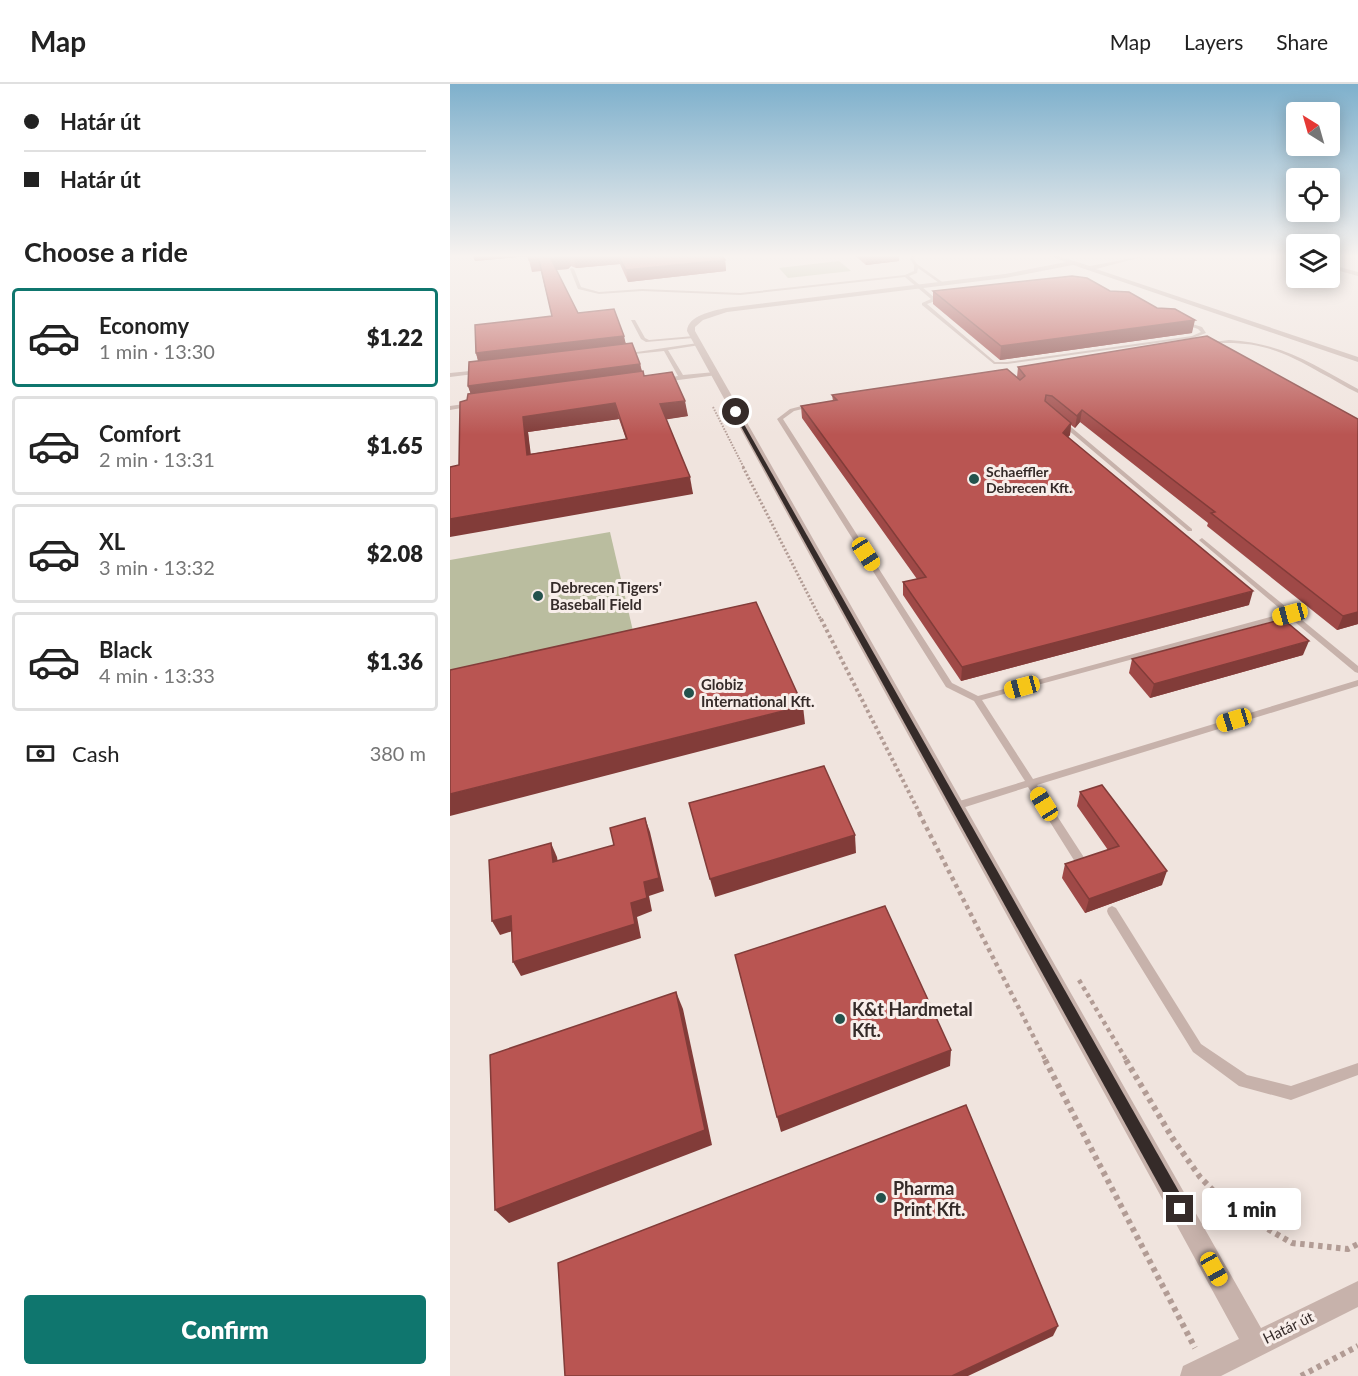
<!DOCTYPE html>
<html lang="en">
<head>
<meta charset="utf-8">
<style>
	body { margin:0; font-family:Lato,sans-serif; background:#f6f6f6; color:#222; height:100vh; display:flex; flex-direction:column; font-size:22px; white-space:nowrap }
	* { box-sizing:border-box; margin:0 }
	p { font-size:20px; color:#767676 }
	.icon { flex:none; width:33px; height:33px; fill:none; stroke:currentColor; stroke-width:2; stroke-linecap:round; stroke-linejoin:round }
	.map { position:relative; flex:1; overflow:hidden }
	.sheet { display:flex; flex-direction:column; background:#fff; width:450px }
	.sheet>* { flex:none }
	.guide { display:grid; align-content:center; height:132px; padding:0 24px; background:#fff }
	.needle { width:39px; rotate:323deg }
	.controls { position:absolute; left:836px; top:18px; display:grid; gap:12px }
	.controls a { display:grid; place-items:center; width:54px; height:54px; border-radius:6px; background:#fff; box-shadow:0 3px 15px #0003; font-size:30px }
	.end { position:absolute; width:27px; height:27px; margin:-14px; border:8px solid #352b29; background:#fff; box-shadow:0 0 0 3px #fff }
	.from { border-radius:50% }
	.bubble { position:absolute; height:42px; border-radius:6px; background:#fff; box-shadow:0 3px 15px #0003; font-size:20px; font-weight:800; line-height:42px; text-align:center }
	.car { position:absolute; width:18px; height:36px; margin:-18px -9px; border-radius:8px; box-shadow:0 0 4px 2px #0007; background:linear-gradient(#f5c518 24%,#345 0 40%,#f5c518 0 76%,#345 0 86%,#f5c518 0) }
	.guide b { display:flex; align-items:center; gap:21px; height:57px; font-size:22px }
	.guide b+b { border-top:2px solid #e0e0e0 }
	.guide i { width:15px; height:15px; background:#222 }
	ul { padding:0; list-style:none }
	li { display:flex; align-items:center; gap:18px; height:99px; margin:0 12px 9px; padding:0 12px; border:3px solid #e0e0e0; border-radius:6px }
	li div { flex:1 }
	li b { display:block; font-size:22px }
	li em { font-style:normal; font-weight:800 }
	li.on { border-color:#0f766e }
	li>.icon { width:54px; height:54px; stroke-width:1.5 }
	h2 { padding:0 24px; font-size:27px; line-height:72px }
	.pay { display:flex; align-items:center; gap:15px; height:66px; padding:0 24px; font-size:22px }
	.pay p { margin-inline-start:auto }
	.primary-button { display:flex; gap:12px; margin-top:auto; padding:12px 24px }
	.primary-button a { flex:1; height:69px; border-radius:6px; background:#0f766e; color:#fff; font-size:24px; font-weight:800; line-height:69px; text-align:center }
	header { display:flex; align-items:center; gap:36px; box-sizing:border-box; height:84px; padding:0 30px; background:#fff; border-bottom:2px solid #e0e0e0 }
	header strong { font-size:28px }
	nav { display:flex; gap:33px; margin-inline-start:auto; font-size:21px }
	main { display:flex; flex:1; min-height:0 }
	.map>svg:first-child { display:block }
	.green { fill:#babd9f }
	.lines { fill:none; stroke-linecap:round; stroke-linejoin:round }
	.path-far4 { stroke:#b29c95; stroke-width:2; stroke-dasharray:1.5 1.5; stroke-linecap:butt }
	.path-far3 { stroke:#b29c95; stroke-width:3; stroke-dasharray:2 2; stroke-linecap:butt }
	.path-far2 { stroke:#b29c95; stroke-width:4; stroke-dasharray:3 3; stroke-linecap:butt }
	.path-far1 { stroke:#b29c95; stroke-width:4.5; stroke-dasharray:4 4; stroke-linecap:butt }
	.path { stroke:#b29c95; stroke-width:6; stroke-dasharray:4.5 4.5; stroke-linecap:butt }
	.service { fill:#c7b2ab; fill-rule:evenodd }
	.minor { fill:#c7b2ab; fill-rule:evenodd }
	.wall { fill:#9f4947; fill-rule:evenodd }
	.shaded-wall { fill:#823c39 }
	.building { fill:#b95552; stroke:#823c39; stroke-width:1.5; fill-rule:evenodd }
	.route { fill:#352b29 }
	.poi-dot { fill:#23524c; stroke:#f8eeea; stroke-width:2 }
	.labels { text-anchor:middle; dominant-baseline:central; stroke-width:6; stroke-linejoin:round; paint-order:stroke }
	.far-poi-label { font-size:14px; font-weight:bold; fill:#352b29; stroke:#f8eeea; text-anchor:start }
	.poi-label { font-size:15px; font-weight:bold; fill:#352b29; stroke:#f8eeea; text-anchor:start }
	.street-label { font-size:15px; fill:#352b29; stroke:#f8eeea }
	.near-poi-label { font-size:18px; font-weight:bold; fill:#352b29; stroke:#f8eeea; text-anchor:start }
</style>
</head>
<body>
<header>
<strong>Map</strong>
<nav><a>Map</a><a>Layers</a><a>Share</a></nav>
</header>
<main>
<section class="sheet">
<div class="guide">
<b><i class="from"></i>Határ út</b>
<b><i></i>Határ út</b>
</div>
<h2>Choose a ride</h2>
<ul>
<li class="on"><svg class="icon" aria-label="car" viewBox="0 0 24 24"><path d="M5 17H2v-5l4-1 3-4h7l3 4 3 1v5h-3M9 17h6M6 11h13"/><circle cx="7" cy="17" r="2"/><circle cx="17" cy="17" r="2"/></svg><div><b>Economy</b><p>1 min · 13:30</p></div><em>$1.22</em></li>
<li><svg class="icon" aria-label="car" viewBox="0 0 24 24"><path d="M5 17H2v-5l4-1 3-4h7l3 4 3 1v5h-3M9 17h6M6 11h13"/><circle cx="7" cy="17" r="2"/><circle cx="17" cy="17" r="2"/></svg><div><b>Comfort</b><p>2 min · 13:31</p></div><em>$1.65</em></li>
<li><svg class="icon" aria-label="car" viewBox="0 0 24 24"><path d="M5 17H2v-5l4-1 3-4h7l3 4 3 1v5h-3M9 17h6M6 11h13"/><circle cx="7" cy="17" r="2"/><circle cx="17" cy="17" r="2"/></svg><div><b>XL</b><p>3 min · 13:32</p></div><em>$2.08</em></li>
<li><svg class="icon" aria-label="car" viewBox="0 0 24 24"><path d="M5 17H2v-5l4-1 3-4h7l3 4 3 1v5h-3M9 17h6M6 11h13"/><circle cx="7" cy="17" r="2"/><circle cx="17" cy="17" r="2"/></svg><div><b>Black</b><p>4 min · 13:33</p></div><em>$1.36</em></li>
</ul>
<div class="pay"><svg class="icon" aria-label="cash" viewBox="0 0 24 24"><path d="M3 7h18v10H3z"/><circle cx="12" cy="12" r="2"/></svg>Cash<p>380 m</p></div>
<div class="primary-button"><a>Confirm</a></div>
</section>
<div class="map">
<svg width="908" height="1292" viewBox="0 0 908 1292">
	<rect width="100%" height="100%" fill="#f0e4de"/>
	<g class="green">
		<path d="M389,177L401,187L338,194L329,184Z"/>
		<path d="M160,448L183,547L0,586V476Z"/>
	</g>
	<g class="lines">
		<path class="path-far4" d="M263,323L294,384"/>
		<path class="path-far3" d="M293,383L371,536"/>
		<path class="path-far2" d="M371,535L470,730"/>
		<g class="path-far1">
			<path d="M469,729L596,977"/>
			<path d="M629,896L677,977"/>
		</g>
		<g class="path">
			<path d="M595,976L745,1264"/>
			<path d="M676,976L723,1055L750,1093L778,1122L842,1159L898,1165L908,1160"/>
			<path d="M851,1292L908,1262"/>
		</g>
		<g class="service">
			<path d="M463,171H467L463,174L467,180L495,200L492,201L468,184L467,189L459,192L485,214L492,213L494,214L477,220L545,278H557L742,252L751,248L748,245L731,239L733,237L752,243L756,249L743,254L557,280H544L472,221V219L481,215L455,193L290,211L192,207L149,210L128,205L120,185L122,184L124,185L131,203L149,208L192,205L290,209L455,191L464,187V181L459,174Z"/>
			<path d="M181,236H185L195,254L199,256L244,252L246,253L244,254L196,258L191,255Z"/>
			<path d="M779,256C832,259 863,280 908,305V309C895,303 883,295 871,289C830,265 805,256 757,260L755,259Z"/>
			<path d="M248,259H250V261L218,266L233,291L265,288L267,289V291L213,298L210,296L211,295L228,292L214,267L175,271L173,270Z"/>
			<path d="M30,286L32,287V289L0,293V289Z"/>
			<path d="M21,319L24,321L23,322L0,326V322Z"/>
			<path d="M363,319L365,320V322L344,327L333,335L502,599L528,612L835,529L750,457L749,456L752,454L908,582V589L905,588L839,533L532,616L583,695L908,596V602L587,701L635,775L636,778L635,781L631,782L627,781L578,703L506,726L503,725L501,722L503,719L575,697L524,617L496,603L327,335L340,325Z"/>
			<path d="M611,338H615L742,445V447H738L611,340Z"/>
			<path d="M662,822L666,824L751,960L797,991L841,1002L908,979V991L841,1016L789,1002L743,968L658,830L657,827L658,824Z"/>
		</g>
		<g class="minor">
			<path d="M597,171H605L640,182L699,171L646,185L908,273V278L623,181L555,194L277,228L253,236L245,243V247L811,1244L908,1197V1223L771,1292H730L733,1282L789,1255L237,247C238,231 263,227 276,224L555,190L616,178Z"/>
			<path d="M836,171H846V175Z"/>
			<path d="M879,180L908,188V192L879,184Z"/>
		</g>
	</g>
	<g class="wall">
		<path d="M23,171H271L275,176L276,187L178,198L170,180L126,184L121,182L118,185L106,186L128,229L176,259L190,280L192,287L194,292L238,332L216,335L243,410L9,381L17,316L21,310L18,302L28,277L26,269L102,232L91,187L82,188L78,172L25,177ZM169,335L176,355L80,370L78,348Z"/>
		<path d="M404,171H449V177L416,181Z"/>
		<path d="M483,207H660L742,249L550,276L483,220Z"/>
		<path d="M568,283L908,335V540L887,546L757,442L758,439L630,338L625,344L621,341L620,351L618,353L799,521L511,597L453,511V498L467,495L352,334L351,322L383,317L382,311L567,293Z"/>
		<path d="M853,571L700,614L679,589L682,575Z"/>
		<path d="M630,708L712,801L635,829L612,794L615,780L658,766L627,722Z"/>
	</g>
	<g class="shaded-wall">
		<path d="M23,171H78V172L25,177Z"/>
		<path d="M118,171L121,182L118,185L104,186L101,175Z"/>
		<path d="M145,171H168L170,180L126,184L123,173Z"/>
		<path d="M416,171H449V177L416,181Z"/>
		<path d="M275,176L276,187L178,198L176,186Z"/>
		<path d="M745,236L742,249L550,276L551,262Z"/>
		<path d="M174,252L177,265L30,283L26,269Z"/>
		<path d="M190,280L193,294L23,317L18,302Z"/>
		<path d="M235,317L238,332L213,336L210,320Z"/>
		<path d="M165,319L169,335L78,348L83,387L77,371L73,333Z"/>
		<path d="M632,326L630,338L625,344L627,332Z"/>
		<path d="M621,339L620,351L611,361L613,349Z"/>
		<path d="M240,393L243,410L0,453V435Z"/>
		<path d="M803,507L799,521L511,597L512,583Z"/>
		<path d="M908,528V540L887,546L893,532Z"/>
		<path d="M859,557L853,571L700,614L704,600Z"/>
		<path d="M353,622L355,640L0,732V710Z"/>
		<path d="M195,734L200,748L214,807L199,812L202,827L187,833L191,854L71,892L63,878L181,819L194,798Z"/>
		<path d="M405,751L406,769L265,813L260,795Z"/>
		<path d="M101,759L107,773L110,792L103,778Z"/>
		<path d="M717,787L712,801L635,829L639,815Z"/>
		<path d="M61,832L69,845L50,851L42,837Z"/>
		<path d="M226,908L233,925L262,1061L59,1139L45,1126Z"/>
		<path d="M501,966L500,982L331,1048L327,1033Z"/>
		<path d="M608,1242L603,1252L518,1292H502Z"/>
	</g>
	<g class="building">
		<path d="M78,171H118L115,173L101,175L128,229L164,225L174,252L26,269L25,241L102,232L89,176H79Z"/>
		<path d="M119,171H145L123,173Z"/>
		<path d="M168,171H271L275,176L176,186Z"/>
		<path d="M622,192L637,194L660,207L679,208L707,224L725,225L745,236L551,262L483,207Z"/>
		<path d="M757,252L908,335V528L893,532L761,429L765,428L632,326L627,332L602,312L596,311L595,317L621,339L613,349L803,507L512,583L453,498L476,493L351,322L387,316L382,311L557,285L570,296L575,292L568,283Z"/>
		<path d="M182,259L190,280L18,302L19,278Z"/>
		<path d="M193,287L194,292L222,288L235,317L210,320L240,393L0,435V383L9,381L10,318L17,316L18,310ZM165,319L177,355L77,371L73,333Z"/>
		<path d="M306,518L353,622L0,710V586Z"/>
		<path d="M833,535L859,557L704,600L682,575Z"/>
		<path d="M374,682L405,751L260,795L239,719Z"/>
		<path d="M652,701L717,787L639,815L615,780L669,762L630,708Z"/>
		<path d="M195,734L209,794L194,798L197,814L181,819L185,840L63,878L61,832L42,837L39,776L101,759L103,778L164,761L160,744Z"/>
		<path d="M435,822L501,966L327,1033L285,871Z"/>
		<path d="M226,908L255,1046L45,1126L40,971Z"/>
		<path d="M516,1021L608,1242L502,1292H115L108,1179Z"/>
	</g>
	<linearGradient id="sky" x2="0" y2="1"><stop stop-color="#7eb0cc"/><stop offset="0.49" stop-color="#f8f3f0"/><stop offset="1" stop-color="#f8f3f0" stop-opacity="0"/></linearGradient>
	<rect width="908" height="351" fill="url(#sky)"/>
	<path class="route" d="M286,326L736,1120L738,1125L736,1130L730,1133L725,1130L283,328Z"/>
	<g class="poi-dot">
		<circle cx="524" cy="395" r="6"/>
		<circle cx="88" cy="512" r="6"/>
		<circle cx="239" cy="609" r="6"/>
		<circle cx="390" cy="935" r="6"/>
		<circle cx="431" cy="1114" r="6"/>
	</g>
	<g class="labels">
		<g class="far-poi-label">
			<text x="536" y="387">Schaeffler<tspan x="536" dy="16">Debrecen Kft.</tspan></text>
		</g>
		<g class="poi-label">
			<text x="100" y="503">Debrecen Tigers'<tspan x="100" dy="17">Baseball Field</tspan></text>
			<text x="251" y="600">Globiz<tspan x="251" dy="17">International Kft.</tspan></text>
		</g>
		<g class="street-label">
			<text transform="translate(838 1243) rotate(-26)">Határ út</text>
		</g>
		<g class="near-poi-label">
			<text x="402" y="925">K&amp;t Hardmetal<tspan x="402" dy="21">Kft.</tspan></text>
			<text x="443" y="1104">Pharma<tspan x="443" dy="21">Print Kft.</tspan></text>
		</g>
	</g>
</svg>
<div class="controls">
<a><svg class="needle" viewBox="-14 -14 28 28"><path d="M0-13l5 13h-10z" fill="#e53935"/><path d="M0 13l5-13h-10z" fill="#767676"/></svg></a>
<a><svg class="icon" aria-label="locate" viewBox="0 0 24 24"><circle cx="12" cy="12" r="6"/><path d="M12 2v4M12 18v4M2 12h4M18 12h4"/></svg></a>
<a><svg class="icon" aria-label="layers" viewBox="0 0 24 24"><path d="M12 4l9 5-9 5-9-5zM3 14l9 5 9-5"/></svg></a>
</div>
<i class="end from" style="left:286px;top:328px"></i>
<i class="end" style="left:730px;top:1125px"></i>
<div class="bubble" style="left:752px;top:1104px;width:99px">1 min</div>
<i class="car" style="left:416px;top:470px;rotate:147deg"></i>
<i class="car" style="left:840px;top:530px;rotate:255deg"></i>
<i class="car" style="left:572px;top:603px;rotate:255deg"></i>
<i class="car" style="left:784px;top:636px;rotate:253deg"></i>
<i class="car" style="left:594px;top:720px;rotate:328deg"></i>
<i class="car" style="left:764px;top:1185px;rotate:151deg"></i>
</div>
</main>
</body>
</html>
